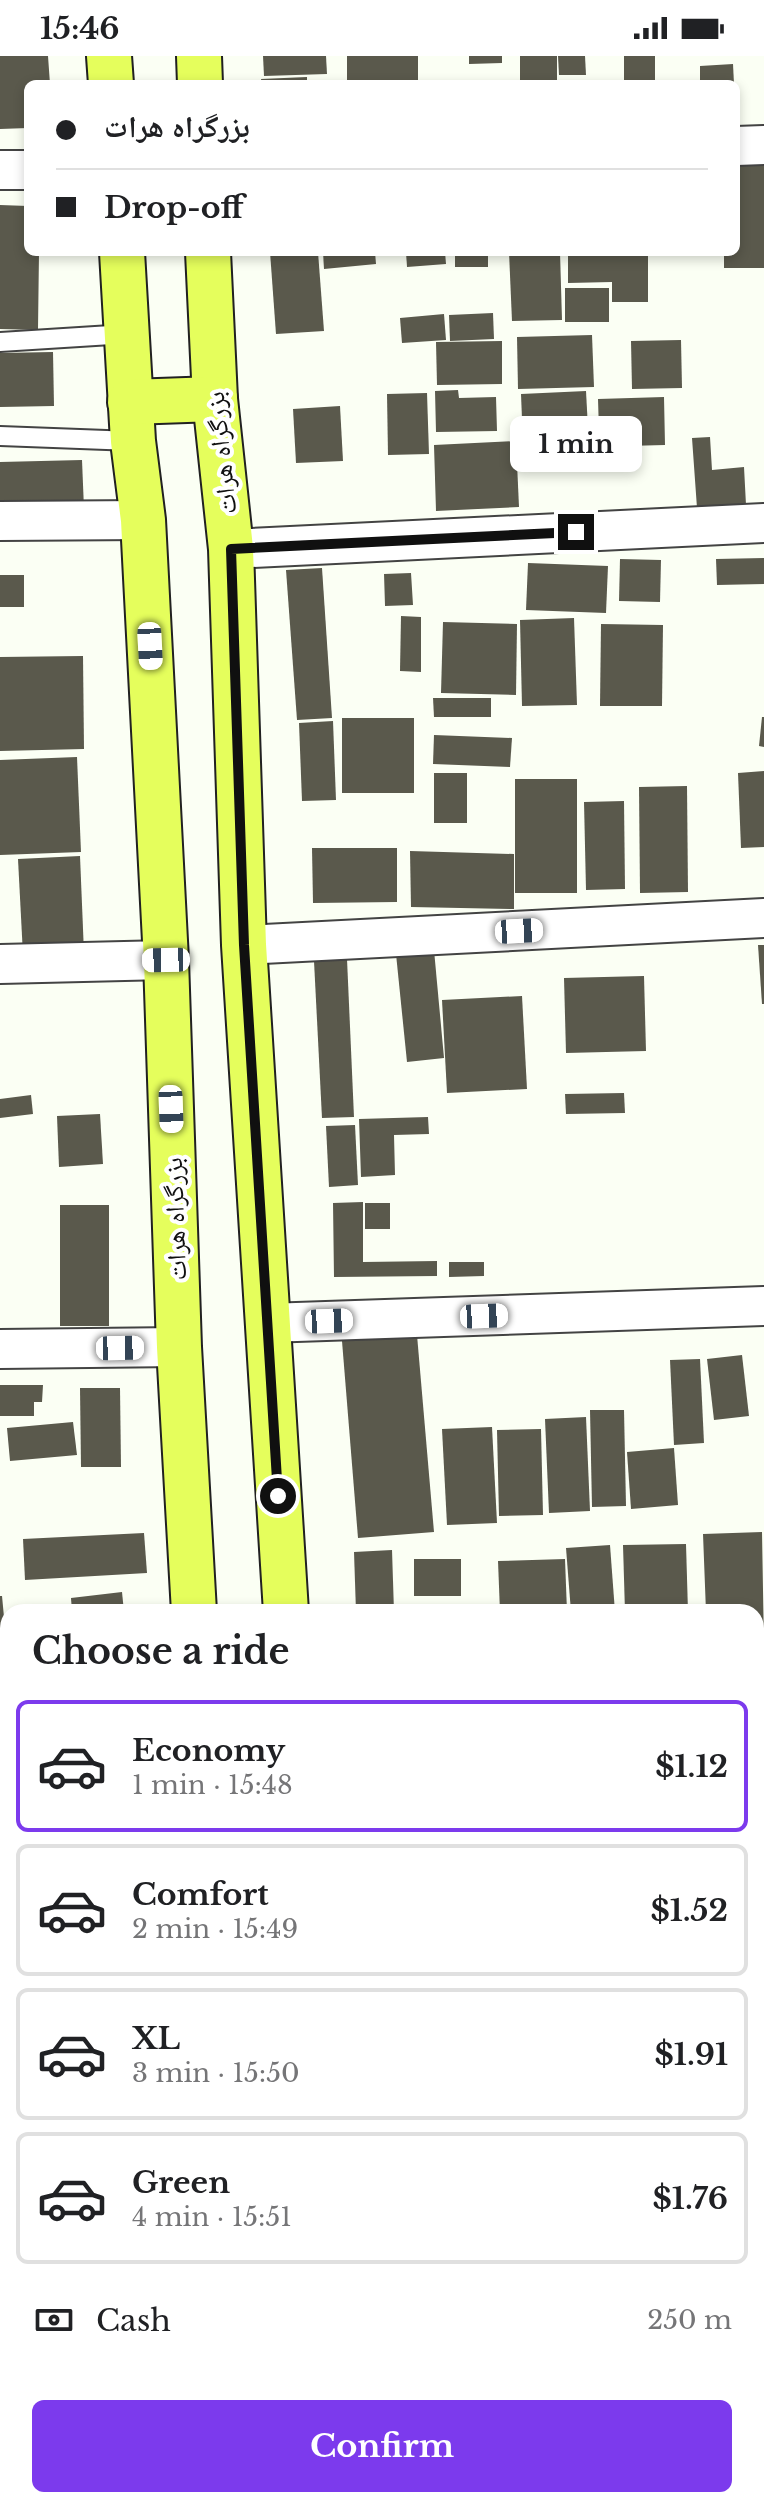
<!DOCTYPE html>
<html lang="en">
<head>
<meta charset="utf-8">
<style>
	body { margin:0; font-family:"Libre Baskerville","Noto Naskh Arabic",serif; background:#f6f6f6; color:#202124; height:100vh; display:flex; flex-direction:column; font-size:30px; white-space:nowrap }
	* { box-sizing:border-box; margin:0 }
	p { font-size:26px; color:#757577 }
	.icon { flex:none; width:44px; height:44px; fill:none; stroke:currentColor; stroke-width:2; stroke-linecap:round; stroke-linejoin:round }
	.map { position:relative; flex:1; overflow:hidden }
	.drawer { position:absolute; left:0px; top:1548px; width:764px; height:904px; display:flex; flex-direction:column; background:#fff; border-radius:24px 24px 0 0; box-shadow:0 4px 12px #0003 }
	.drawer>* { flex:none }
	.hud { position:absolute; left:24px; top:24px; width:716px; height:176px; border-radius:12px; box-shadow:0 4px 12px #0003; display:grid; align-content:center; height:176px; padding:0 32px; background:#fff }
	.end { position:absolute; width:36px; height:36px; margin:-18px; border:10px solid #101010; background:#fff; box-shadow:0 0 0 4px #fff }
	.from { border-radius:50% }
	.bubble { position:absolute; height:56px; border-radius:12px; background:#fff; box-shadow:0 4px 12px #0003; font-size:26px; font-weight:700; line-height:56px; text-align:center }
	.car { position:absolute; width:24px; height:48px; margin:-24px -12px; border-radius:10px; box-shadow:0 0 6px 2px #0007; background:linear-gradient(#fff 24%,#345 0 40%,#fff 0 76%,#345 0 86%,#fff 0) }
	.hud b { display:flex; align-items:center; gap:28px; height:76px; font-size:30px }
	.hud b+b { border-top:2px solid #e0e0e0 }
	.hud i { width:20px; height:20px; background:#202124 }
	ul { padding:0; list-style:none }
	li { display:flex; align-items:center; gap:24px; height:132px; margin:0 16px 12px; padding:0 16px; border:4px solid #e0e0e0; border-radius:12px }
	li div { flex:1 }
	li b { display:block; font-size:30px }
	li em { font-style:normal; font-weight:700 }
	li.selected { border-color:#7c3aed }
	li>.icon { width:72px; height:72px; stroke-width:1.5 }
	h2 { padding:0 32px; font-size:36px; line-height:96px }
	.pay { display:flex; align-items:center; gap:20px; height:88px; padding:0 32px; font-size:30px }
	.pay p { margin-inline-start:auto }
	.cta { display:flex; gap:16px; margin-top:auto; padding:16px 32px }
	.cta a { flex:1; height:92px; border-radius:12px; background:#7c3aed; color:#fff; font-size:32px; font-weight:700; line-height:92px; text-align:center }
	.status { display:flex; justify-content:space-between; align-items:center; height:56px; padding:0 40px; background:#fff; direction:ltr }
	.status svg { height:22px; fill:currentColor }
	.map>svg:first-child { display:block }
	.building { fill:#5a594c }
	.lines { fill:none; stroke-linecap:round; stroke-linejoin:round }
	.service-casing { stroke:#434343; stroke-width:22 }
	.minor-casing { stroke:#434343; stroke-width:42 }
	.primary-casing { stroke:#212121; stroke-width:48 }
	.trunk-casing { stroke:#212121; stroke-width:48 }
	.service { stroke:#fff; stroke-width:18 }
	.minor { stroke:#fff; stroke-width:38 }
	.primary { stroke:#cfff64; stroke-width:44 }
	.trunk { stroke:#e5fe5c; stroke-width:44 }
	.route { stroke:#101010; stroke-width:10 }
	.labels { text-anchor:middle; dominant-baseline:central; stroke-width:8; stroke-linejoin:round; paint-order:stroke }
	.street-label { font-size:26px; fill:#101010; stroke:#fff }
</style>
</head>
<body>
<div class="status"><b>15:46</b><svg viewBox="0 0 49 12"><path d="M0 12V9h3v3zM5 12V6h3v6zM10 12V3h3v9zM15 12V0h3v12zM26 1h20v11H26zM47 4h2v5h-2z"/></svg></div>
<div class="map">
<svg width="764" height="2452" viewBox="0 0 764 2452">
	<rect width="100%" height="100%" fill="#fbfff4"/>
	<g class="building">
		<path d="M0,0H48L50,28H28V72L0,73Z"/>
		<path d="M263,0H326L327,18L264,20Z"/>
		<rect x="347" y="0" width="71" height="28"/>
		<path d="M469,0H502V7L469,8Z"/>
		<path d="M520,0H557V25L520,24Z"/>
		<path d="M558,0H585L586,19H559Z"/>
		<rect x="624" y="0" width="31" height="28"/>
		<path d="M733,8L734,28H700V10Z"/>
		<path d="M307,21V28H262L261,23Z"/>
		<path d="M764,103V212H724V196H736V104Z"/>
		<path d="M0,149L28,150V196H39L38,274L0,273Z"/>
		<path d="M270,196H318L324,275L276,278Z"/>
		<path d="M323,196H375L376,208L324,213Z"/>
		<path d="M406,196H445L446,208L407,211Z"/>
		<rect x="455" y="196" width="33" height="15"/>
		<path d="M509,196H560L562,264L512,265Z"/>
		<path d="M568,196H648V246H612V226L568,227Z"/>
		<rect x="565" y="232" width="44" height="34"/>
		<path d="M493,257L494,283L450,285L449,259Z"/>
		<path d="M444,258L446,284L402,287L400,262Z"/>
		<path d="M592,279L594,331L518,333L517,281Z"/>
		<path d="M681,284L682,332L632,333L631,285Z"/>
		<path d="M502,285V328L437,329L436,286Z"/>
		<path d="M53,296L54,350L0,351V297Z"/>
		<path d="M458,334L459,342L496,341L497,375L436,376L435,335Z"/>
		<path d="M586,335L590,410L524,413L521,338Z"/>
		<path d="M427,337L429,398L388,399L387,338Z"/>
		<path d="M664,341L665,389L626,390V407L600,408L598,343Z"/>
		<path d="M340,350L343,405L296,407L293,353Z"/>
		<path d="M710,381L712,414L744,411L746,449L697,452L692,382Z"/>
		<path d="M516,385L519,451L436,455L434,389Z"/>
		<path d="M82,404L84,453L0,455V406Z"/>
		<path d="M764,502V528L717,529L716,503Z"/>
		<path d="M620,503L661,504L660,546L619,545Z"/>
		<path d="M528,507L608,510L606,557L526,554Z"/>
		<path d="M322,512L332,662L297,664L286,514Z"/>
		<path d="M411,517L413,549L385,550L384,518Z"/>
		<rect x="0" y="519" width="24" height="32"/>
		<path d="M401,560L421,561V616L400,615Z"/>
		<path d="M574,562L577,649L522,650L520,564Z"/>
		<path d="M443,566L517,568L516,639L441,637Z"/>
		<path d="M601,568L663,569L662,650H600Z"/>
		<path d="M83,600L84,693L0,695V601Z"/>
		<path d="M433,642H491V661H434Z"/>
		<path d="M762,661H764V691L759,690Z"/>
		<rect x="342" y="662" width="72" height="75"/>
		<path d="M333,665L336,744L302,745L299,667Z"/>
		<path d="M434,679L512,682L510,711L433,708Z"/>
		<path d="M77,701L81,796L0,799V704Z"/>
		<path d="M764,715V791L741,792L738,717Z"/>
		<rect x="434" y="717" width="33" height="50"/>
		<rect x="515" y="723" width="62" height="114"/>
		<path d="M687,730L688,836L640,837L639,731Z"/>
		<path d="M624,745L625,833L586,834L584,746Z"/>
		<path d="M312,792H397V846L313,847Z"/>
		<path d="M410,795L514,798V853L411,851Z"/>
		<path d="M80,800L84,897L23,899L18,803Z"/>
		<path d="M758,889H764V948H762Z"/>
		<path d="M434,894L444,1002L407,1006L396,898Z"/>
		<path d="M347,903L354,1061L322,1062L314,905Z"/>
		<path d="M644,920L646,995L566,997L564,922Z"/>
		<path d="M522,940L527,1033L447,1037L442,944Z"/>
		<path d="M624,1037L625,1057L566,1058L565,1038Z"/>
		<path d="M31,1039L33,1058L0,1062V1043Z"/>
		<path d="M100,1058L103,1108L59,1111L57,1060Z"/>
		<path d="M428,1061L429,1078L394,1079L395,1119L361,1121L359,1063Z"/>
		<path d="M355,1069L358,1129L329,1131L326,1070Z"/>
		<path d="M363,1146V1206L437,1205V1220L334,1221L333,1147Z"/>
		<rect x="365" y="1147" width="25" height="26"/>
		<rect x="60" y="1149" width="49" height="121"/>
		<path d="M449,1206H484V1220L449,1221Z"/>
		<path d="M417,1279L434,1476L358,1482L342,1285Z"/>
		<path d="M742,1299L749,1360L714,1364L707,1303Z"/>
		<path d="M700,1303L704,1387L674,1389L670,1304Z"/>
		<path d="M0,1329H43L42,1346H34V1360H0Z"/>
		<path d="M80,1332H120L121,1411H81Z"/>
		<path d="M590,1354H624L626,1450L592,1451Z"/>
		<path d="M586,1361L590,1455L549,1457L545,1363Z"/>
		<path d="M73,1366L77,1399L10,1405L7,1372Z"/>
		<path d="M492,1371L497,1467L447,1469L442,1373Z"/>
		<path d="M541,1373L543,1459L499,1460L497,1374Z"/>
		<path d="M674,1392L678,1449L631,1453L627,1396Z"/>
		<path d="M762,1476L764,1592H756V1556H706L703,1478Z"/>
		<path d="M144,1477L147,1517L25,1524L23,1483Z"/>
		<path d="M686,1488L688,1556H625L623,1489Z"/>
		<path d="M610,1489L615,1556H571L566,1492Z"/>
		<path d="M392,1494L394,1556H356L354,1496Z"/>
		<rect x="414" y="1503" width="47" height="37"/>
		<path d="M565,1503L567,1556H500L498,1505Z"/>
		<path d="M122,1536L124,1556H72L71,1542Z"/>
		<path d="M0,1540H2L7,1593L0,1594Z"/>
		<path d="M756,1708H760L763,1792H756Z"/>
		<path d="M764,1804V1929H756V1805Z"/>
		<path d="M764,2079V2096H756V2080Z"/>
		<rect x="0" y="2095" width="8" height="84"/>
		<rect x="756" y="2147" width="8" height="50"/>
		<path d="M762,2267L764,2268V2338H757Z"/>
	</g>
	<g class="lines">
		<defs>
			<g id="service">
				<path d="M0,286L127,278"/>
				<path d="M0,380L133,385"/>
			</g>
			<g id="minor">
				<path d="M736,90L764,89"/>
				<path d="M0,114H28"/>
				<path d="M0,465L143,464"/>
				<path d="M231,493L764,467"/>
				<path d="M244,889L764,862"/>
				<path d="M0,908L166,904"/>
				<path d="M267,1267L764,1250"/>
				<path d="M0,1293L179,1291"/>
				<path d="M756,1624H764"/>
				<path d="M0,1679H8"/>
				<path d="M0,2072H8"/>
				<path d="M756,2416H764"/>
				<path d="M0,2440L8,2439"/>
			</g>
			<g id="primary">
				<path d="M254,2444L255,2452"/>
				<path d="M354,2444V2452"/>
			</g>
			<g id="trunk">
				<path d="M109,0L111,28"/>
				<path d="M199,0L200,28"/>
				<path d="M122,196L133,385L143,464L166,904L179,1291L194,1556"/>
				<path d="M208,196L215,343L231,493L244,889L286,1556"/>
				<path d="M130,346L215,343"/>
				<path d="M756,1967L764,1966"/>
				<path d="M756,2030L764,2029"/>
			</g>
		</defs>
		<use href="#service" class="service-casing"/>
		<use href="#minor" class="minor-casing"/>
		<use href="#primary" class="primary-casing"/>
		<use href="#trunk" class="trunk-casing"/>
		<use href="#service" class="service"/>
		<use href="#minor" class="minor"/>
		<use href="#primary" class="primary"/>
		<use href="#trunk" class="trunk"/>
	</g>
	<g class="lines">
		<path class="route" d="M278,1440L244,889L231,493L576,476"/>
	</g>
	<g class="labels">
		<g class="street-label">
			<text transform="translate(221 397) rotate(-96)">بزرگراه هرات</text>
			<text transform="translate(175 1163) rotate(-92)">بزرگراه هرات</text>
		</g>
	</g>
</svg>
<i class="end from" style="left:278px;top:1440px"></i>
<i class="end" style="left:576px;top:476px"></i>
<div class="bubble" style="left:510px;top:360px;width:132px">1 min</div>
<i class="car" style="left:150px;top:590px;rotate:177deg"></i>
<i class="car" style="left:519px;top:875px;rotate:87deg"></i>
<i class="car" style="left:166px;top:904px;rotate:269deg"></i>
<i class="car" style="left:171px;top:1053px;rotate:178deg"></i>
<i class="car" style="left:484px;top:1260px;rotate:88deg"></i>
<i class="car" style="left:329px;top:1265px;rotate:88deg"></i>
<i class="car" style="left:120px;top:1292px;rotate:89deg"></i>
<div class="hud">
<b><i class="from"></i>بزرگراه هرات</b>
<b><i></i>Drop-off</b>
</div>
<section class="drawer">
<h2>Choose a ride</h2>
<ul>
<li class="selected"><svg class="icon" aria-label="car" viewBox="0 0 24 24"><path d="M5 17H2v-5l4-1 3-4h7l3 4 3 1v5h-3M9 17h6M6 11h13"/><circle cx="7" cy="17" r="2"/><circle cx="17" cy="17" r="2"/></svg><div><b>Economy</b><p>1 min · 15:48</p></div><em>$1.12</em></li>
<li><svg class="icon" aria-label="car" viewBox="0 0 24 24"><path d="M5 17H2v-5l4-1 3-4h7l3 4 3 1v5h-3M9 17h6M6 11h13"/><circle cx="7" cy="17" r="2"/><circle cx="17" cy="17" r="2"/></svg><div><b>Comfort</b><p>2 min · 15:49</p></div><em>$1.52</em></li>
<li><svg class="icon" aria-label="car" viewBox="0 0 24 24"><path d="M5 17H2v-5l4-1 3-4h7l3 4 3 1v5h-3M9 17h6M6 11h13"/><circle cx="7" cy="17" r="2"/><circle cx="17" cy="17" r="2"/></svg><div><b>XL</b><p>3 min · 15:50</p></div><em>$1.91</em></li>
<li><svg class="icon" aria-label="car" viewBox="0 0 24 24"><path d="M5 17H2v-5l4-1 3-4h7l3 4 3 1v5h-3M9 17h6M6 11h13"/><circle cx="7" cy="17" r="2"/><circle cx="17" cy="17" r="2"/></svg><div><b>Green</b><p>4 min · 15:51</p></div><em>$1.76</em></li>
</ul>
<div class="pay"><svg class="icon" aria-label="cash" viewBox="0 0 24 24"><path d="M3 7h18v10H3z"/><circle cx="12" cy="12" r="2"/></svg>Cash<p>250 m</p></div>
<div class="cta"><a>Confirm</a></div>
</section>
</div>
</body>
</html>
